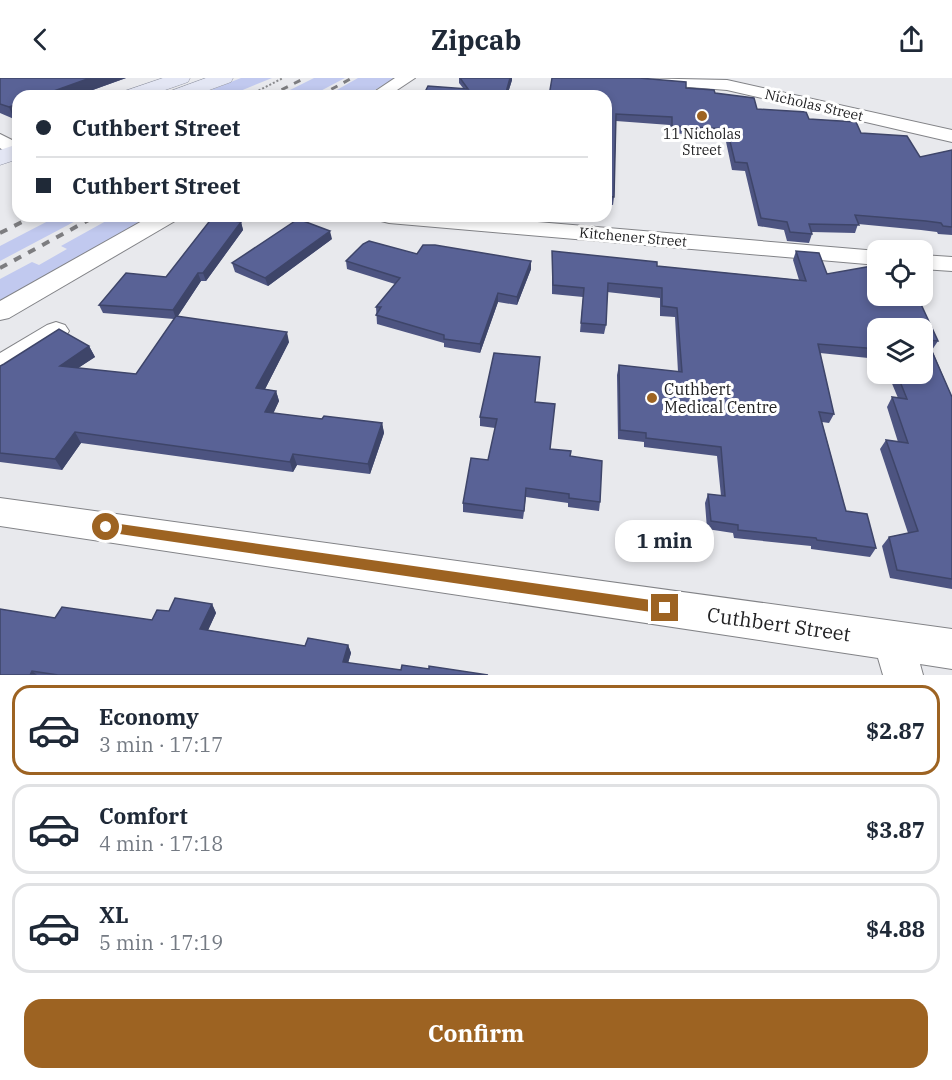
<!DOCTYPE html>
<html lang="en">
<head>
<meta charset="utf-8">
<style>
	body { margin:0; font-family:"IBM Plex Serif",serif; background:#f6f6f7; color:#1f2937; height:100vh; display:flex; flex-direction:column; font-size:22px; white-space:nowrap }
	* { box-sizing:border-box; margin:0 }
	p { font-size:20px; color:#747a83 }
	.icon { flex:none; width:33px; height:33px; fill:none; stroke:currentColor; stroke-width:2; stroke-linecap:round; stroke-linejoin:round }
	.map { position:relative; height:597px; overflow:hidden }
	.side { display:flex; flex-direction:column; background:#fff; flex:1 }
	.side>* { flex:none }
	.hud { position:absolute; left:12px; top:12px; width:600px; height:132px; border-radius:18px; box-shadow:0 3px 9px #0003; display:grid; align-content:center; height:132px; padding:0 24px; background:#fff }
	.fabs { position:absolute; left:867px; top:162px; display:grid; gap:12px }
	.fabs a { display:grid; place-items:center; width:66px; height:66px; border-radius:12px; background:#fff; box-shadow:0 3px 9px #0003; font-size:30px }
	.end { position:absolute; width:27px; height:27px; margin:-14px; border:8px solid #9d6322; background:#fff; box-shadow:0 0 0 3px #fff }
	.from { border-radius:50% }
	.bubble { position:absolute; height:42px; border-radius:18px; background:#fff; box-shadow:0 3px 9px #0003; font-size:20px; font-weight:700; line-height:42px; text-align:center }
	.hud b { display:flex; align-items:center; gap:21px; height:57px; font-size:22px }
	.hud b+b { border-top:2px solid #e0e1e3 }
	.hud i { width:15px; height:15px; background:#1f2937 }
	ul { padding:10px 0 0; list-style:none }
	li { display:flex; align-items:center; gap:18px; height:90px; margin:0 12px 9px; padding:0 12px; border:3px solid #e0e1e3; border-radius:18px }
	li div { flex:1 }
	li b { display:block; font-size:22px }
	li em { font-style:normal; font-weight:700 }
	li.on { border-color:#9d6322 }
	li>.icon { width:54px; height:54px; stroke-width:1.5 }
	.cta { display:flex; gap:12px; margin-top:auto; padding:12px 24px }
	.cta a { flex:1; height:69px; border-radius:18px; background:#9d6322; color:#fff; font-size:24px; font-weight:700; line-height:69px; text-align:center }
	header { display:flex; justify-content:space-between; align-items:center; height:78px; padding:0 24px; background:#fff; font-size:27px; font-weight:700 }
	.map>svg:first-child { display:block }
	.green { fill:#c1c9ef }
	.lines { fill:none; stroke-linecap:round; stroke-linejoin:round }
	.minor-casing { stroke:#828387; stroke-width:2 }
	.major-casing { stroke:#9397a6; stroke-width:1 }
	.path-far1 { stroke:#88898c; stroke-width:2; stroke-dasharray:2 2; stroke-linecap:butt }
	.path { stroke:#88898c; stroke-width:3; stroke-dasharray:2 2; stroke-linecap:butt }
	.minor { fill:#fff; fill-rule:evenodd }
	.major { fill:#e3e6f4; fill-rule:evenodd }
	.rail-far1 { stroke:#7d7d80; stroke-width:3; stroke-dasharray:7 7; stroke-linecap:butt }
	.rail { stroke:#7d7d80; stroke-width:4; stroke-dasharray:8 8; stroke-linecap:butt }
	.wall { fill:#4d5481 }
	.shaded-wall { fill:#3e4569 }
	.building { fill:#596296; stroke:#3e4569; stroke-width:1.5 }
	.route { fill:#9d6322 }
	.poi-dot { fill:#9d6322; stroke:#fff; stroke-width:2 }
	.labels { text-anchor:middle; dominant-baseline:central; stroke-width:6; stroke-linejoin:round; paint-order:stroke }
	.far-street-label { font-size:14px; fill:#212123; stroke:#fff }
	.far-poi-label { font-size:14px; fill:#212123; stroke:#fff }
	.poi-label { font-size:16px; fill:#212123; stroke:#fff; text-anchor:start }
	.near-street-label { font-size:20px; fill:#212123; stroke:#fff }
</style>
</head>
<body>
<header><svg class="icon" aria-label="back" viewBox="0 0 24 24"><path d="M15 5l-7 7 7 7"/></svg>Zipcab<svg class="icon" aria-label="share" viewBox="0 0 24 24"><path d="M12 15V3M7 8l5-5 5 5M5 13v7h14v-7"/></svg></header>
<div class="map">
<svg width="952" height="597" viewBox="0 0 952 597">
	<rect width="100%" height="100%" fill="#e8e9ed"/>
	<g class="green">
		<path d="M241,0H272L228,18H196Z"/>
		<path d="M314,0H345L311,18H278Z"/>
		<path d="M358,0H396L364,18H326Z"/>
		<path d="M45,138H85L0,183V168L50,142Z"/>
		<path d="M115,138H152L0,225V201L32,184L39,187L67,171L61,168Z"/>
	</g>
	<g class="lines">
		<defs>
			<g id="minor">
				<path d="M395,0H415L388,18H368Z"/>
				<path d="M630,0L727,2L952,52V64L727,12L638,5Z"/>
				<path d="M0,56L18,65V79L10,77L0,70Z"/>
				<path d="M151,138H178L175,143L9,240L0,242V223Z"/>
				<path d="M378,138H466L878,173V187L389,145L381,143Z"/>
				<path d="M922,177L952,179V193L922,191Z"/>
				<path d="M56,244L65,247L69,253L65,259L10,295L0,298V275L47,247Z"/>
				<path d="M0,420L952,551V591L920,586L923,597H883L878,580L0,448Z"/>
			</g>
			<g id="major">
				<path d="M163,0H190L188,4L148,18H119L122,14Z"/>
				<path d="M206,0H233L231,4L193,18H165L168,14Z"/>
				<path d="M18,66V81L0,87V72Z"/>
			</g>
		</defs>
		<use href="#minor" class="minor-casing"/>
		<use href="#major" class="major-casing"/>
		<path class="path-far1" d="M248,18L283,0"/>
		<path class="path" d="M13,105L18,108L13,115L18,117"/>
		<use href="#minor" class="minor"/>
		<use href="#major" class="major"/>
		<g class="rail-far1">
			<path d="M269,18L305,0"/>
			<path d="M319,18L352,0"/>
		</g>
		<g class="rail">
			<path d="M0,155L34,138"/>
			<path d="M0,190L96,138"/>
		</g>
	</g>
	<g class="wall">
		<path d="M0,0H126L76,18H18V39L14,41L0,35Z"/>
		<path d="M459,0H460L512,2L507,18L463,10L459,5Z"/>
		<path d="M686,10L715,15L757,31L809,41L861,55L920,79L952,72V157L938,156L937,154L921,152L858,146L855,155L812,154V156L809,165L787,163L784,152L758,148L745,93L732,92L725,59L671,55L670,47L616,43L614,119L613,127L606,126V18Z"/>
		<path d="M241,144L243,152L206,203H201L177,239L289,264L265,311L276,313L279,323L273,335L322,341L382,345L384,355L370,396L297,387L293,394L81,365L62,392L0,384V288L89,268L95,279L78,290L136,296L174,241L103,235L99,227L166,199Z"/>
		<path d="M332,161L268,208L235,194L232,185Z"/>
		<path d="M552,173L657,188L799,202L793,182L796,173L827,196L938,263L932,272L952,319V511L890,500L882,468L889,459L908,455L880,371L886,362L898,364L887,329L892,319L898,320L888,296H922L878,250V281L820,275L834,336L829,345L822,344L846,433L876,470L870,479L811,471V468L734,460L733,455L707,451L705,425L708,416L721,418L717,378L644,369V364L618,361L617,297L619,287L678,294L675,239L660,238V220L607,214L606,247L604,256L580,254L583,219L552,216Z"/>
		<path d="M417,176L531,183V191L517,227L498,224L480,275L444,269V265L377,246L376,229L395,206L347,191L346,183Z"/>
		<path d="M535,324L550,371L570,378L600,424L599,433L568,429V425L526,419L523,441L463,434V425L488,382L495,350L480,348V339Z"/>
		<path d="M212,526L216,535L208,552L305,568L348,567L351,575L348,585L401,592L429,591L488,597H0L55,540L152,542L169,533Z"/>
	</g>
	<g class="shaded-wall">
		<path d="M90,0H126L76,18H40Z"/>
		<path d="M510,0H512V2L507,18H505Z"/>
		<path d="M18,26V39L14,41L9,29Z"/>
		<path d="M241,144L243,152L206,203L203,195Z"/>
		<path d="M330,153L332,161L268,208L265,200Z"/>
		<path d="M531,183V191L517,227V219Z"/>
		<path d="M198,195L201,203L176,241L173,232Z"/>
		<path d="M498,215V224L480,275V266Z"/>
		<path d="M287,254L289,264L260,321L256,310Z"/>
		<path d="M89,268L95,279L66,298L60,288Z"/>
		<path d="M276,313L279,323L269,345L265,334Z"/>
		<path d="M382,345L384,355L370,396L368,386Z"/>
		<path d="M75,354L81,365L62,392L55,381Z"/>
		<path d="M293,376L297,387L293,394L290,384Z"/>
		<path d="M212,526L216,535L205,559L200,551Z"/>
		<path d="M348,567L351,575L346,592L343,584Z"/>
		<path d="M32,593L37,597H30Z"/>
	</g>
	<g class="building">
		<path d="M0,0H90L40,18H18V26L9,29L0,26Z"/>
		<path d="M460,0H510L505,18H423L428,8L468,11Z"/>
		<path d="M552,0H639L686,4V10L714,12L715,15L754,20L757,31L806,34L809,41L856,44L861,55L907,58L920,79L952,72V149L943,148L941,145L926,143L855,137L859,147L809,146L812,156L790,154L787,144L761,140L747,85L735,84L727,51L672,48V39L616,36L614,119L606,118V18H549Z"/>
		<path d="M212,140L241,144L203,195H198L173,232L99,227L126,195L166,199Z"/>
		<path d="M298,141L330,153L265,200L232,185Z"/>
		<path d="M369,163L417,176L423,167H435L531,183L517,219L498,215L480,266L444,261V257L376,237L381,229H376L400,200L346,183L363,166Z"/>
		<path d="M552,173L657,184V188L806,203L796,173L819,175L827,196L878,187V218H914L919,222L938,263L927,262L952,319V501L897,492L889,459L918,453L886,362L908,365L892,319L907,321L897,296H922V250H878V271L818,266L834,336L819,334L844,426L846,433L867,436L876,470L817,462L816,460L738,452V447L711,443L708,416L725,418L721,369L646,360V355L620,352L619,287L682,294L677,230L662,228V210L608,205L606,247L581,245L584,210L553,207Z"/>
		<path d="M176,238L287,254L256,310L276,313L265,334L322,341L324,338L382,345L368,386L293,376L290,384L75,354L55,381L0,375V288L4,286L59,251L89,268L60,288L136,296Z"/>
		<path d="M494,275L540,279L535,324L555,326L550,371L571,373L570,378L602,383L600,424L569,420V416L526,410L524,433L463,425L471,380L488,382L497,341L480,339Z"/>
		<path d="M175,520L212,526L200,551L305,568L308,560L348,567L343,584L401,592L402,587L429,591V588L488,597H58L32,593L30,597H0V531L55,540L62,529L152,542L157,532L169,533Z"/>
	</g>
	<path class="route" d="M106,444L665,524L670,525L672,530L670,534L665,536L106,454L100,449Z"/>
	<g class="poi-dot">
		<circle cx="702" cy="38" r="6"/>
		<circle cx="652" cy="320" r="6"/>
	</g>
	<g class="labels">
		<g class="far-street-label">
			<text transform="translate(814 27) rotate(13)">Nicholas Street</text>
			<text transform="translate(633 159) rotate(5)">Kitchener Street</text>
		</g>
		<g class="far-poi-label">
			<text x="702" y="56">11 Nicholas<tspan x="702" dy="16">Street</tspan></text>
		</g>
		<g class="poi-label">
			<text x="664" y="311">Cuthbert<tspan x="664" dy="18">Medical Centre</tspan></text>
		</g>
		<g class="near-street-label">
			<text transform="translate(779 546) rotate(8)">Cuthbert Street</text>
		</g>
	</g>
</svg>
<div class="fabs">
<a><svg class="icon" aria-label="locate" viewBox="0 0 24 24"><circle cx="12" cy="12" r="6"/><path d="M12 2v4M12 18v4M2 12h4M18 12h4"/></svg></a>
<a><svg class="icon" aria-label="layers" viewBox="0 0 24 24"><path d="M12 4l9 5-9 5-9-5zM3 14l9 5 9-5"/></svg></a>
</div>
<i class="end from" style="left:106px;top:449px"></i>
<i class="end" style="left:665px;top:530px"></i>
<div class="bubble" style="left:615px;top:442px;width:99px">1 min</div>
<div class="hud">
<b><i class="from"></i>Cuthbert Street</b>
<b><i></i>Cuthbert Street</b>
</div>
</div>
<section class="side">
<ul>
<li class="on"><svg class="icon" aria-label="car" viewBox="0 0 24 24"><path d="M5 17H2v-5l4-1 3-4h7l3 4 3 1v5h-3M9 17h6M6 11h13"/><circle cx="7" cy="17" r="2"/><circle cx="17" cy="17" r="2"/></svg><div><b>Economy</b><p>3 min · 17:17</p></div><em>$2.87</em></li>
<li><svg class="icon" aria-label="car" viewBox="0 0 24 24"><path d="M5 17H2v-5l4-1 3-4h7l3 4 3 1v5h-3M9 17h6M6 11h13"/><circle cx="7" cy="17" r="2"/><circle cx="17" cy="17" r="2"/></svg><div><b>Comfort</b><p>4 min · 17:18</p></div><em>$3.87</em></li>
<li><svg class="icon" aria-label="car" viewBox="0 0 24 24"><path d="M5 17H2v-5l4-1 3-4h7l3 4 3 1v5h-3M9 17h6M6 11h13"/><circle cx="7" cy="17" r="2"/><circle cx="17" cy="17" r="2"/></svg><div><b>XL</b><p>5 min · 17:19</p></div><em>$4.88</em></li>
</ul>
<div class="cta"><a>Confirm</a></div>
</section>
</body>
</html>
